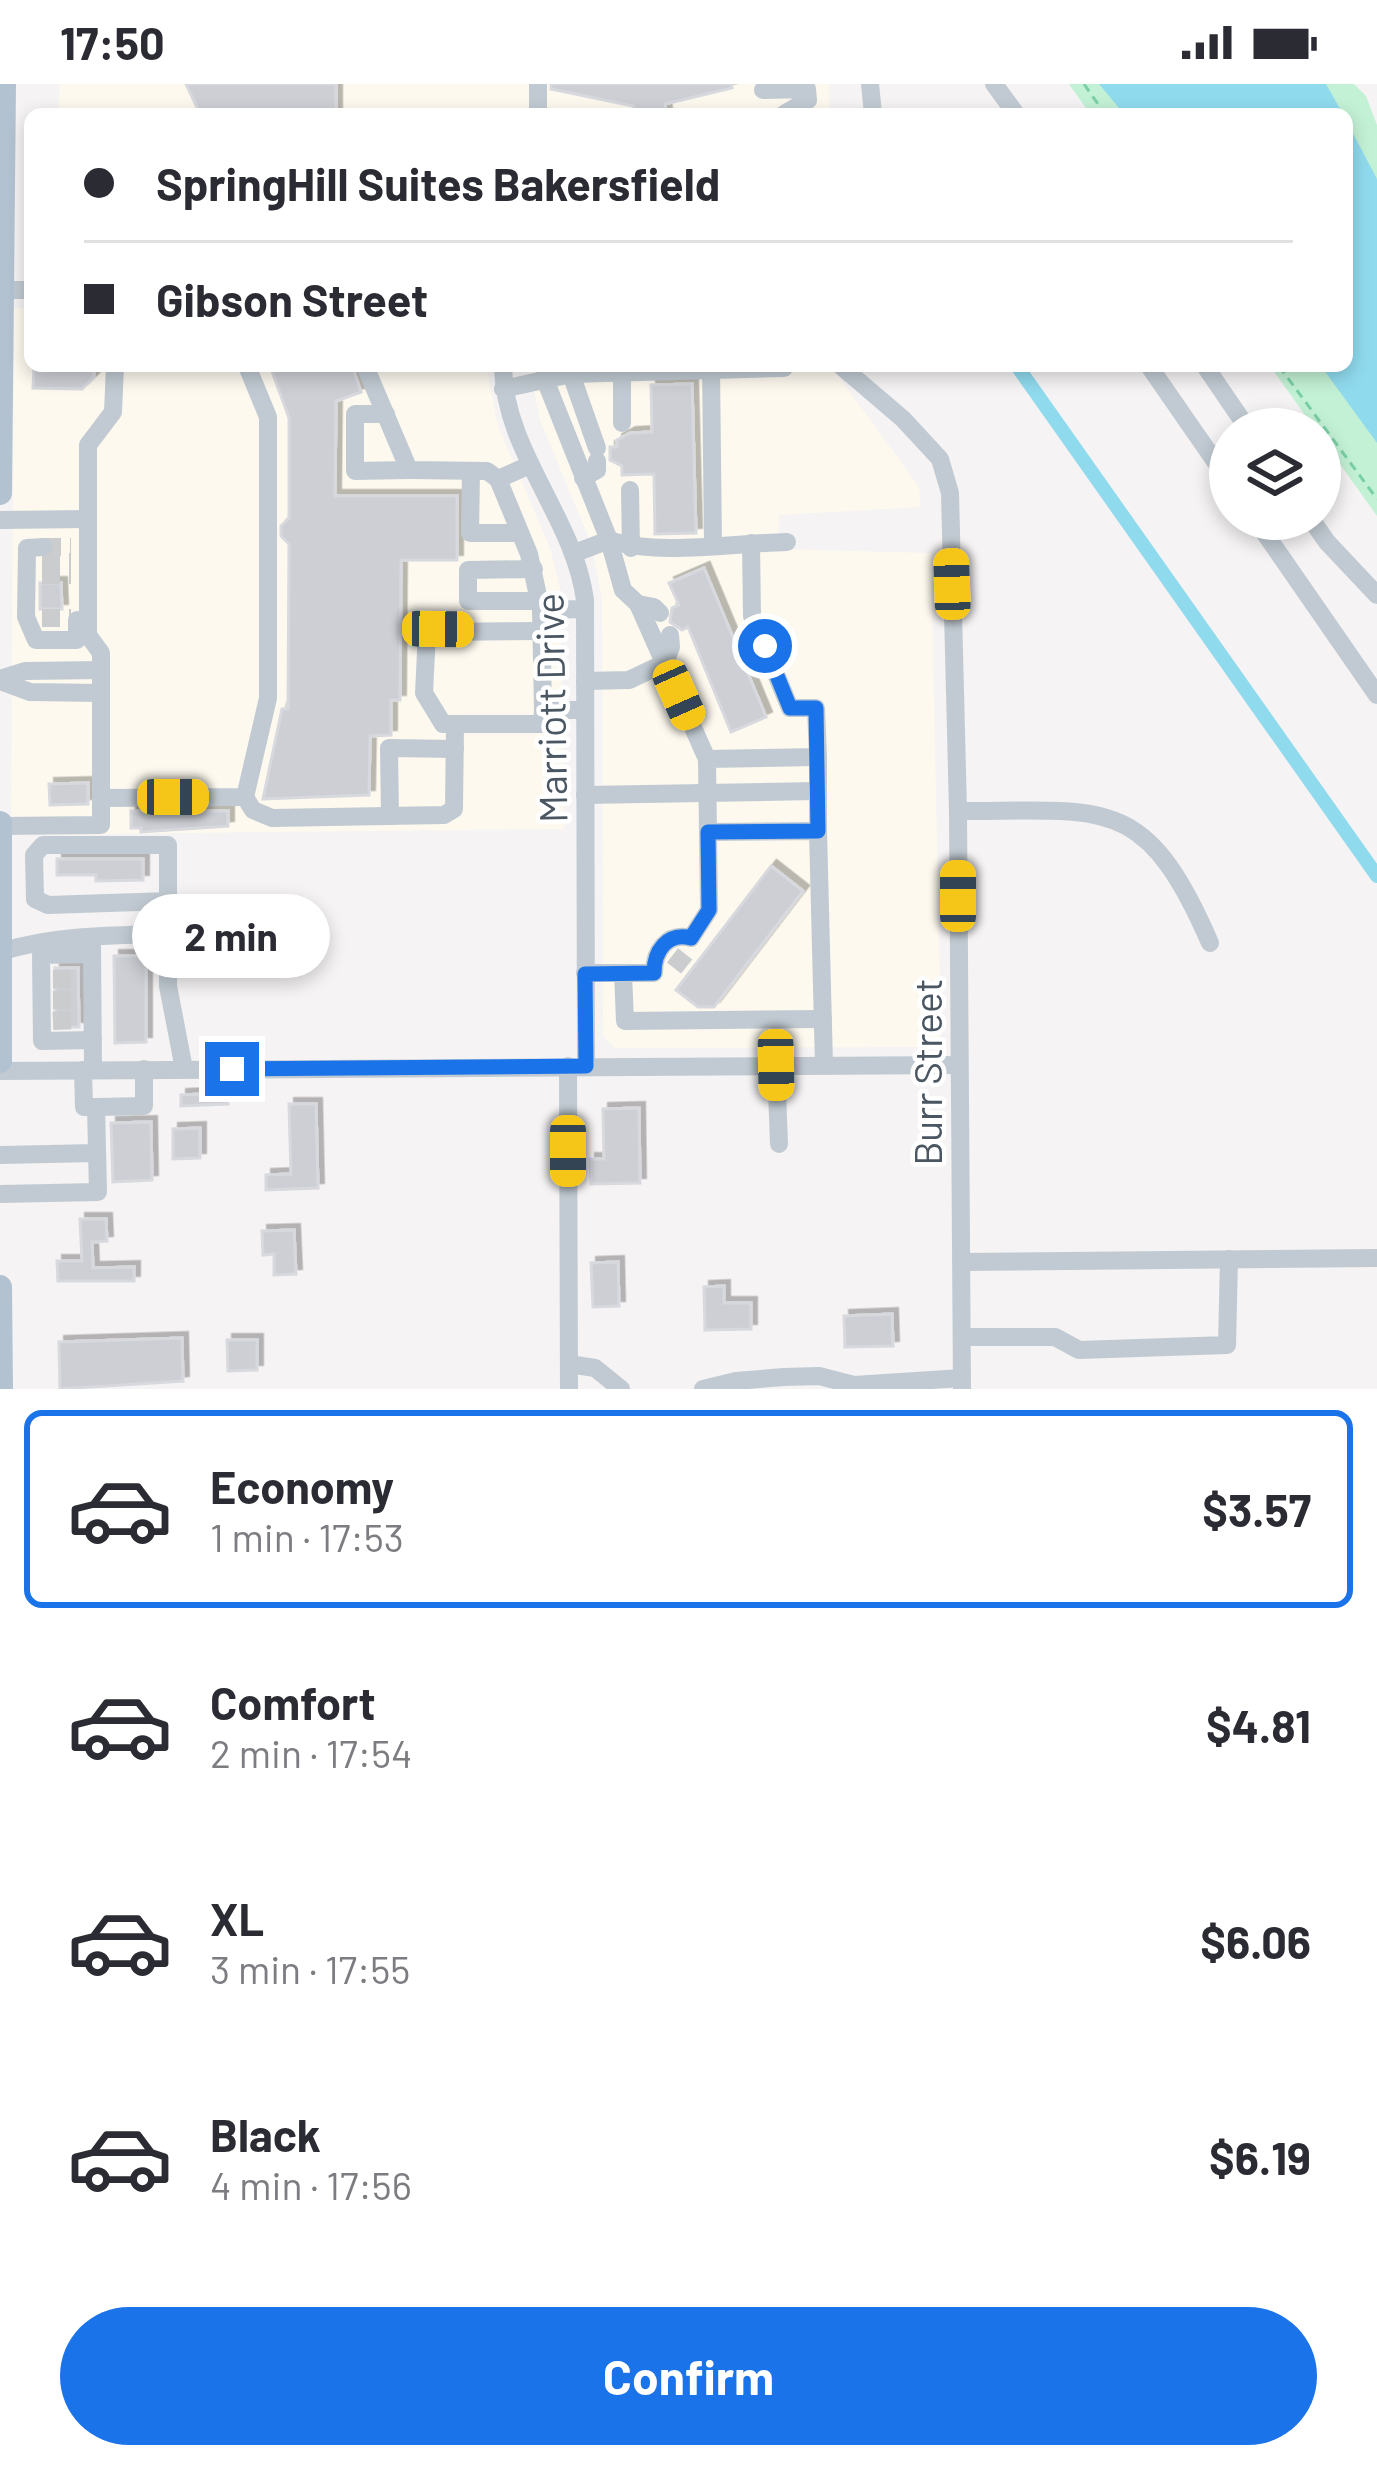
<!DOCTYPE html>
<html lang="en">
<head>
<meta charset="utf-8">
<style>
	body { margin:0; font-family:Barlow,sans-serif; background:#f7f7f7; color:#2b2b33; height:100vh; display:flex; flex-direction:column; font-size:45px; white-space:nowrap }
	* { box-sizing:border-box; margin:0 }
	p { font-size:39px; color:#7c7c81 }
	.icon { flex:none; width:66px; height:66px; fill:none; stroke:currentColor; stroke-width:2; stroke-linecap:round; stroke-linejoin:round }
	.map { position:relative; height:1305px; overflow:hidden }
	.details { display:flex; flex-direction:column; background:#fff; flex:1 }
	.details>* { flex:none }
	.top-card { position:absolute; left:24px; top:24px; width:1329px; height:264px; border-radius:18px; box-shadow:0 6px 18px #0003; display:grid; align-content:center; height:264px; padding:0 60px; background:#fff }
	.fabs { position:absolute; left:1209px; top:324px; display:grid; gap:24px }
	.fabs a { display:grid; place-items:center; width:132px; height:132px; border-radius:50%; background:#fff; box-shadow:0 6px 18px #0003; font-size:60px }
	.end { position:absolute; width:54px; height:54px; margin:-27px; border:15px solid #1a73e8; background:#fff; box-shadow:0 0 0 6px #fff }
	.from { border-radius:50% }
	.bubble { position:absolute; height:84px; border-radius:42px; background:#fff; box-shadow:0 6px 18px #0003; font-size:39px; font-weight:700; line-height:84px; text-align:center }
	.car { position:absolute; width:36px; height:72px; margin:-36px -18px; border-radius:15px; box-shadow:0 0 9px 3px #0007; background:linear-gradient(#f5c518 24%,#345 0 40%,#f5c518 0 76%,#345 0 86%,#f5c518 0) }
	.top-card b { display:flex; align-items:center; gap:42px; height:114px; font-size:45px }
	.top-card b+b { border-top:3px solid #e1e1e2 }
	.top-card i { width:30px; height:30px; background:#2b2b33 }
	ul { padding:21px 0 0; list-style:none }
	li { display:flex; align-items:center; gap:36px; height:198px; margin:0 24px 18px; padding:0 36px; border:6px solid transparent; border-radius:18px }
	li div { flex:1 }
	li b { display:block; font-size:45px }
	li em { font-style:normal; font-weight:700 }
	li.current { border-color:#1a73e8 }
	li>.icon { width:108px; height:108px; stroke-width:1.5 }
	.primary-button { display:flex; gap:24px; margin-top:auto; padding:24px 60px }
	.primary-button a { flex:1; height:138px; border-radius:72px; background:#1a73e8; color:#fff; font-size:48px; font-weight:700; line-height:138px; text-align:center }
	.status { display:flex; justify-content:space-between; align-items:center; height:84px; padding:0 60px; background:#fff; direction:ltr }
	.status svg { height:33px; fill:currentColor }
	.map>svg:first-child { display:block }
	.commercial { fill:#fdf9ef }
	.green { fill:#c3f1d5 }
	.water { fill:#90daee }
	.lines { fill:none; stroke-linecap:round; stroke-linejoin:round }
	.canal { stroke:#90daee; stroke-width:14 }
	.building { fill:#cdcfd5; stroke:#d7d9de; stroke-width:3; filter:url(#shadow) }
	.minor-tunnel { stroke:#caccce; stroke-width:18; stroke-dasharray:18 9; stroke-linecap:butt }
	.path { stroke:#7ad0a6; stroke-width:3; stroke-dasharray:9 6; stroke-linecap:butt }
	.minor { stroke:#c1cad2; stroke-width:18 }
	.major { stroke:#b3c2d1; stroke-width:24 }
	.route { stroke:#1a73e8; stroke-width:15 }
	.labels { text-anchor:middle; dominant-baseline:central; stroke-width:9; stroke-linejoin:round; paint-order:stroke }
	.street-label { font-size:39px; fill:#4a5661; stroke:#fff }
</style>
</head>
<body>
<div class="status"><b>17:50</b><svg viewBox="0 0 49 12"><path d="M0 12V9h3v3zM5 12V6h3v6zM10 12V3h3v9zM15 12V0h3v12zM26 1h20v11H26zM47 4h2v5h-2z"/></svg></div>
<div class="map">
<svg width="1377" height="1305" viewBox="0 0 1377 1305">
	<defs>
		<filter id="shadow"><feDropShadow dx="5.5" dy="-5.5" stdDeviation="0" flood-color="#0004"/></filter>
	</defs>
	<rect width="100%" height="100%" fill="#f5f3f3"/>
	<g class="commercial">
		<path d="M60,0H829V30H58Z"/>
		<path d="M14,224H30V282H486L498,342L550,464L560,504L564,745L11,751Z"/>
		<path d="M529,282H831L919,403L921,423L779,431L778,465L931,469L941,952L931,963L615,964L603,952L602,517L592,462L540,336Z"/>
	</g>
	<path class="green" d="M1069,0H1354L1366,12L1377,41V432L1320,352V345H1315L1270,282H1347V30H1090Z"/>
	<g class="water">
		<path d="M1099,0H1326L1343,30H1124Z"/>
		<path d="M1347,38L1377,95V359L1321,282H1347Z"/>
	</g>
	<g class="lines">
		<path class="canal" d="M1017,282L1377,792"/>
	</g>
	<g class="building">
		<path d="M186,0H336V30H200Z"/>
		<path d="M551,0H731L732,4L665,20L666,30H633V22L551,5Z"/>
		<path d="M34,282H94V293L82,305L33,304Z"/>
		<path d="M270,282H352L361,308L336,317L335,412H457V476H401L400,616H391V651L370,652L369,711L263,715L282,625H288L289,460L281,452V442L289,434V334Z"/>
		<path d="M692,300L696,449L655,450L654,390L622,391V382L610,376V363H617V356L630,349L652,348L651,301Z"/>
		<path d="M704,484L766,633L731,648L688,543L682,546L670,538L672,524L679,521L669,499Z"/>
		<path d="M40,499H61L62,525H40Z"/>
		<path d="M88,699V720L50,721L49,700Z"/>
		<path d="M131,727H228V742L141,748V744H131Z"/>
		<path d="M57,775H143V796L96,797V791H57Z"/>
		<path d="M771,782L803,807L714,923H698L676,906Z"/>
		<path d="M114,872H146V958L115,959Z"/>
		<path d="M55,884H78L79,943H55Z"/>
		<path d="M227,1009L228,1020L181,1022V1011Z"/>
		<path d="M289,1020H316L318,1104L266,1106V1091L291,1090Z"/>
		<path d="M639,1024L640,1099L591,1100L590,1075H604L603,1025Z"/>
		<path d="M151,1038L152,1096L113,1098L111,1039Z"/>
		<path d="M200,1044V1074L173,1075V1045Z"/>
		<path d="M80,1135H106L107,1157L92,1158L93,1184L134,1183V1197H58L57,1177H82Z"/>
		<path d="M294,1146L296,1190L274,1191V1170L263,1171L262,1147Z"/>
		<path d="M618,1178L619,1222L593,1223L591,1179Z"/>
		<path d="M724,1202V1219H751V1245L705,1246L704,1203Z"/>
		<path d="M892,1230L893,1262L845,1263L844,1232Z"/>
		<path d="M182,1254L183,1297L60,1305L59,1258Z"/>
		<path d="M227,1256H257V1286L228,1287Z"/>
	</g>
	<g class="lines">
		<g class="minor-tunnel">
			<path d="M43,463H71"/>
			<path d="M42,478H71"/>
			<path d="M42,491H71"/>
			<path d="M42,534H71"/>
			<path d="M674,884L689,865"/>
			<path d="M53,895H78"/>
			<path d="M53,916H78"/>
			<path d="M53,937L78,936"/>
		</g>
		<g class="path">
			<path d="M1084,0L1105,30"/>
			<path d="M1279,282L1377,415"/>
		</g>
		<g class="minor">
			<path d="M538,0V30"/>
			<path d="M870,0L873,30"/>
			<path d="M994,0L1016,30"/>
			<path d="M763,6L807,5L808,16L784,30"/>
			<path d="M0,206H30"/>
			<path d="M365,282L409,386L487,387L498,395L530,381"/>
			<path d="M503,282C504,368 574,433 585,516L586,981"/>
			<path d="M841,282L903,335L940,375L950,409L958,727L962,1305"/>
			<path d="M1149,282L1230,399"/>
			<path d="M1205,282L1248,345"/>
			<path d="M711,285L713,460"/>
			<path d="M622,289V339"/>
			<path d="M571,290L597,364"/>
			<path d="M544,293L609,456L575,469"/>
			<path d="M503,305L571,290L784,284"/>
			<path d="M386,330H355V387L409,386"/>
			<path d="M471,387L470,449H520"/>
			<path d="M583,394L597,386V377"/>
			<path d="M498,395L529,470L541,526"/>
			<path d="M630,406L631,464"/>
			<path d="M1255,435L1377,611"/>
			<path d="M1311,435L1327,458L1377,511"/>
			<path d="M0,436L88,435"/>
			<path d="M609,456L623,506L638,520L707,675"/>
			<path d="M609,456C657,472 734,459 787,458"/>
			<path d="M43,463L27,464L26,533L36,556H77V536"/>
			<path d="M534,485L468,486V517H541"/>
			<path d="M638,520L654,523L660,529"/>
			<path d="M541,547L427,548L424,609L443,640H542L543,626H585"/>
			<path d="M0,595L25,587L101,586"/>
			<path d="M0,597L30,608L101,609"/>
			<path d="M585,597L629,596L665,579L671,563L670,551"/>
			<path d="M543,626L541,526L585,525"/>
			<path d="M818,673V747"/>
			<path d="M585,711L818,707"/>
			<path d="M245,713L253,726L272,734L444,731L454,725L455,640"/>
			<path d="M101,714L245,713L268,614V333L247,282"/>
			<path d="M958,727C1105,727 1145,709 1210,859"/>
			<path d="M390,732L389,664L455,665"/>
			<path d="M0,742L101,741V569L88,551V361L113,328L115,282"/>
			<path d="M708,748L707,675L818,673L816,624H790L752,532L751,459"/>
			<path d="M169,817L48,821L35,815L34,771L43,761H168V902L184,985"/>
			<path d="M92,862L93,986"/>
			<path d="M0,868C55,851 112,851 169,850"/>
			<path d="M92,870L41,871L42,957L93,956"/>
			<path d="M585,889H654C654,867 667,848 691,854L709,826L708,748L818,747L824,981"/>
			<path d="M623,889L625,937L823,935"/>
			<path d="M776,981L779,1060"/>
			<path d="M568,982L569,1305"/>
			<path d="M0,987L958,981"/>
			<path d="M96,1023L144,1022V985"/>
			<path d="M0,1071L97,1069"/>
			<path d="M0,1110L98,1108L96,1023H84L83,986"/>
			<path d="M961,1178L1377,1174"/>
			<path d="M962,1253H1055L1079,1266L1227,1261L1229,1175"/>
			<path d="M569,1280L595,1284L621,1305"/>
			<path d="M703,1305L736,1297L784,1293L819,1292L854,1301L962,1294"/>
		</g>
		<g class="major">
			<path d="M0,409L4,0"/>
			<path d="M0,739V977"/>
			<path d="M0,1203L1,1305"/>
		</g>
	</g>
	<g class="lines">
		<path class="route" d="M232,985L586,982L585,890L654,889C654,867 667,848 691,854L709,826L708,748L818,747L816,624H790L765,562"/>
	</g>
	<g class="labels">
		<g class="street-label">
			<text transform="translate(550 624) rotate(-91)">Marriott Drive</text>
			<text transform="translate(926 988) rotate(-90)">Burr Street</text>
		</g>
	</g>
</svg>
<div class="fabs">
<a><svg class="icon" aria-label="layers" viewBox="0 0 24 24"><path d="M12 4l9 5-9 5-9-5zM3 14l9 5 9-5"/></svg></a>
</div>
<i class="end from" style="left:765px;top:562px"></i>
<i class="end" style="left:232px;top:985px"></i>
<div class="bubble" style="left:132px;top:810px;width:198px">2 min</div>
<i class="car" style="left:952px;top:500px;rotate:358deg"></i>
<i class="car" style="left:438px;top:545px;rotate:91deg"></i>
<i class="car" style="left:679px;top:611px;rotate:156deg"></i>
<i class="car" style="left:173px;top:713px;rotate:90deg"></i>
<i class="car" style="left:958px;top:812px;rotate:0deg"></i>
<i class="car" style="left:776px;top:981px;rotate:179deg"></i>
<i class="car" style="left:568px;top:1067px;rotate:180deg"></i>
<div class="top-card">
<b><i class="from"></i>SpringHill Suites Bakersfield</b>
<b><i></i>Gibson Street</b>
</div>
</div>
<section class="details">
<ul>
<li class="current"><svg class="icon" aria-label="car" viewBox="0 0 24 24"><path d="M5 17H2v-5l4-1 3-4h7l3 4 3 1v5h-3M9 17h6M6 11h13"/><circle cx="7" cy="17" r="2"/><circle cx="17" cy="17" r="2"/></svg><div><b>Economy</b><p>1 min · 17:53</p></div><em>$3.57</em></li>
<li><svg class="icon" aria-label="car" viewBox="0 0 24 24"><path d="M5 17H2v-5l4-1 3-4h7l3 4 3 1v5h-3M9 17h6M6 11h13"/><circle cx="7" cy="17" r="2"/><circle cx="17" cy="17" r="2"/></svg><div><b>Comfort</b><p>2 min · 17:54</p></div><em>$4.81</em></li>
<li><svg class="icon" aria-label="car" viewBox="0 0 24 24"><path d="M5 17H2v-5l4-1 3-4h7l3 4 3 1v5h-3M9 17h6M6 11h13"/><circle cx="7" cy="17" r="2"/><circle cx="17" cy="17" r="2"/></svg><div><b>XL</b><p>3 min · 17:55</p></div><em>$6.06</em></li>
<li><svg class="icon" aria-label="car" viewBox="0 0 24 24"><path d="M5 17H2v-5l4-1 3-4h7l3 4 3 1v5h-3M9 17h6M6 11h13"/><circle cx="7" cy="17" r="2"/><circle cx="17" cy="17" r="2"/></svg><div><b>Black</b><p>4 min · 17:56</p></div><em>$6.19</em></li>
</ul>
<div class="primary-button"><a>Confirm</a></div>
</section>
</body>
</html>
